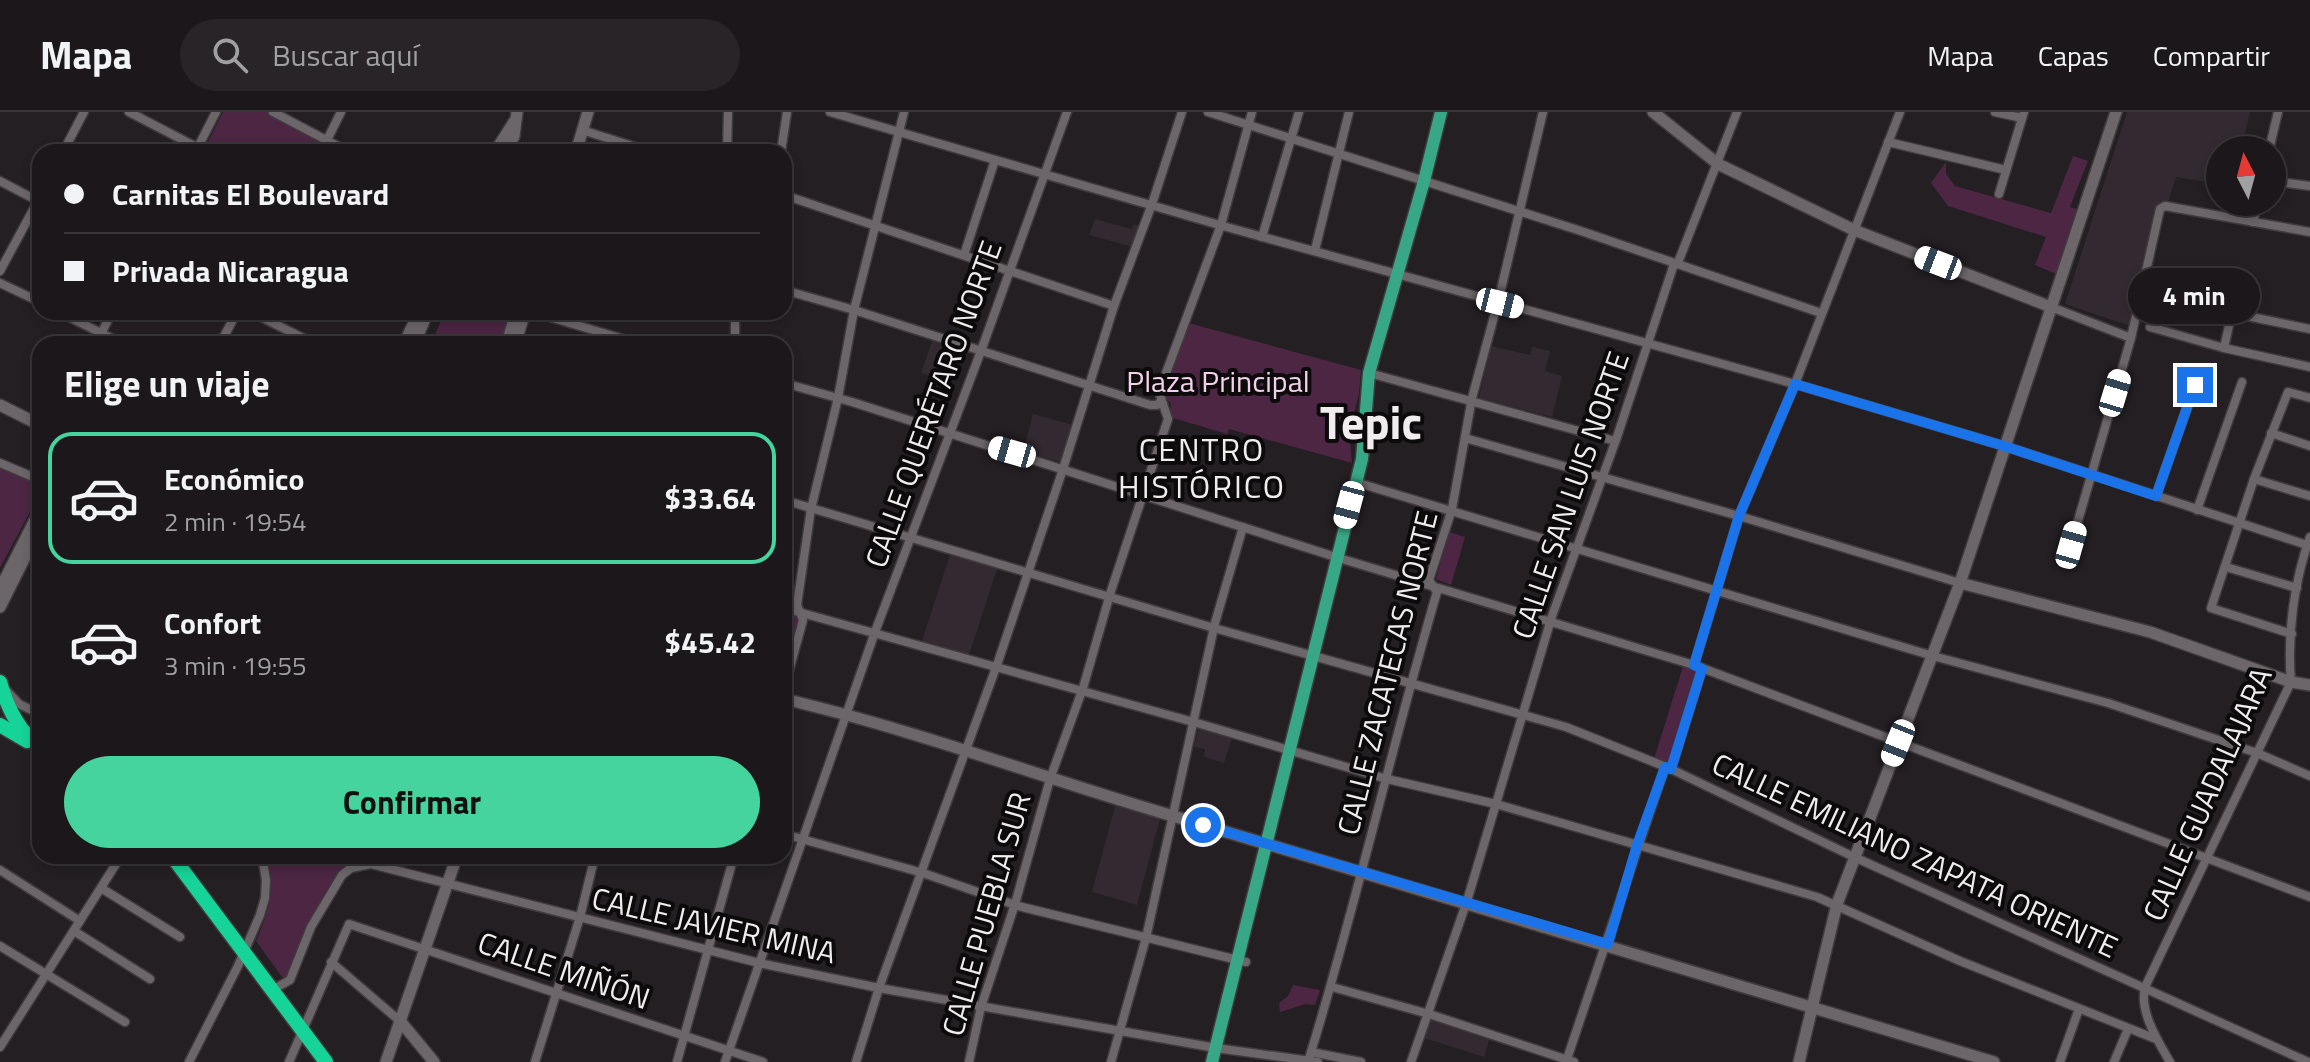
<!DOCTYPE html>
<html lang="es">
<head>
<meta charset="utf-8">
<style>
	body { margin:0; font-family:"Titillium Web",sans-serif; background:#282427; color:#f1f3f6; height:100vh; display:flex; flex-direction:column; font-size:30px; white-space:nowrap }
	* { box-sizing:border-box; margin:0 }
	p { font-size:26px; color:#a09fa2 }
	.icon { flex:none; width:44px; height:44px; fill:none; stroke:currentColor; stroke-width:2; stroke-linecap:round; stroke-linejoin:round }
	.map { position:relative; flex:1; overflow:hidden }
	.panel { position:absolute; left:32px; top:224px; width:760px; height:528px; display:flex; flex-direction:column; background:#1b171a; border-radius:24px; box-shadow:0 4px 12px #0003,0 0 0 2px #393639 }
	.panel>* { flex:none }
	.guide { position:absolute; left:32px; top:32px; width:760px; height:176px; border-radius:24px; box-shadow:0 4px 12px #0003,0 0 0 2px #393639; display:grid; align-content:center; height:176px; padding:0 32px; background:#1b171a }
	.needle { width:52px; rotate:354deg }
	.controls { position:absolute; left:2206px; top:24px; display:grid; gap:16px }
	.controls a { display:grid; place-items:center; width:80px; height:80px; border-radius:50%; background:#1b171a; box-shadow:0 4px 12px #0003,0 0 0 2px #393639; font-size:40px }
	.end { position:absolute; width:36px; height:36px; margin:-18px; border:10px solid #1a73e8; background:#fff; box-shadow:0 0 0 4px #fff }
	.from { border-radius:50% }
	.bubble { position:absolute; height:56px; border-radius:28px; background:#1b171a; box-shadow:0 4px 12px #0003,0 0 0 2px #393639; font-size:26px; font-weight:700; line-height:56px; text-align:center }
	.car { position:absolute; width:24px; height:48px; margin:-24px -12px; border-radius:10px; box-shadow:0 0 6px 2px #0007; background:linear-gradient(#fff 24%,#345 0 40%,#fff 0 76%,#345 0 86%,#fff 0) }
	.guide b { display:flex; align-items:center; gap:28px; height:76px; font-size:30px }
	.guide b+b { border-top:2px solid #393639 }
	.guide i { width:20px; height:20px; background:#f1f3f6 }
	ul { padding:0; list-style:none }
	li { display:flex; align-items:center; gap:24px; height:132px; margin:0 16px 12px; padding:0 16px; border:4px solid transparent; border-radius:24px }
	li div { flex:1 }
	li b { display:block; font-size:30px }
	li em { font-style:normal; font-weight:700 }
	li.active { border-color:#46d49e }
	li>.icon { width:72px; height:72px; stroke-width:1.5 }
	h2 { padding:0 32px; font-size:36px; line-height:96px }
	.cta { display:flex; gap:16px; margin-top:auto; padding:16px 32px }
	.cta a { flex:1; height:92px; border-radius:48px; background:#46d49e; color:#111; font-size:32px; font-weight:700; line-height:92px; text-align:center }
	header { display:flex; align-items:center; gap:48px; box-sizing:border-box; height:112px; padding:0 40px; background:#1b171a; border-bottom:2px solid #393639 }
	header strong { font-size:38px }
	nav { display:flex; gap:44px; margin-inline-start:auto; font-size:28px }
	.search { width:560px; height:72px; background:#282427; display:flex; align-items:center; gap:20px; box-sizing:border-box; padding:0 28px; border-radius:44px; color:#a09fa2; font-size:30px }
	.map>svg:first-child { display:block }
	.built { fill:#332930 }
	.green { fill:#4c2643 }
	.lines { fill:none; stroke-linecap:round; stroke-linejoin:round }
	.street-casing { stroke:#403b3e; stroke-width:11 }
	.secondary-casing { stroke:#403b3e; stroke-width:14 }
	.primary-casing { stroke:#403b3e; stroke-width:15 }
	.highway-casing { stroke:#403b3e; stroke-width:17 }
	.street { stroke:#6c666a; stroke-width:8 }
	.secondary { stroke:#6c666a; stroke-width:11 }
	.primary { stroke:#38a785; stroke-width:12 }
	.highway { stroke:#16d397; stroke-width:14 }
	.route { stroke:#1a73e8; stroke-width:10 }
	.labels { text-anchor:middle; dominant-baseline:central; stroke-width:8; stroke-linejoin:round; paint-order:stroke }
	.park-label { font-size:30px; fill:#f4d1eb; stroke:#0c0a0b }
	.street-label { font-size:30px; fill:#f1edef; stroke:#0c0a0b }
	.neighbourhood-label { font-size:32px; letter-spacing:2px; fill:#f1edef; stroke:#0c0a0b }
	.town-label { font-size:46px; font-weight:bold; fill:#f1edef; stroke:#0c0a0b }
</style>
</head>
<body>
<header>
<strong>Mapa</strong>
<div class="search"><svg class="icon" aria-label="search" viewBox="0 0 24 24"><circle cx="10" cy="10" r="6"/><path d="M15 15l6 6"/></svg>Buscar aquí</div>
<nav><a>Mapa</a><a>Capas</a><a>Compartir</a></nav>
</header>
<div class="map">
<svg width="2310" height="950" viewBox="0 0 2310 950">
	<rect width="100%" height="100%" fill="#241f23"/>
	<g class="built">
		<path d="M2127,0H2250L2241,38H2220V72L2176,65L2167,93L2157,92L2130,214L2065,192Z"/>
		<path d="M1095,107L1132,117L1134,112L1139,114L1133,135L1089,123Z"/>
		<path d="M932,229L946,234L936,265L921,261Z"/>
		<path d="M1491,234L1530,243L1532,235L1550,239L1545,259L1562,264L1552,305L1479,286Z"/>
		<path d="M1033,302L1073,313L1061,350L1023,340Z"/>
		<path d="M950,443L997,457L969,543L922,529Z"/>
		<path d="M1198,617L1232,626L1224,651L1204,645L1205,637L1194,635Z"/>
		<path d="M1115,694L1160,707L1137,793L1092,780Z"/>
		<path d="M1431,907L1489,928L1484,945L1421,925Z"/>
	</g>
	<g class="green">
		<path d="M223,0H270L322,27L320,40H221L208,30Z"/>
		<path d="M2073,44L2088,49L2070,95L2079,98L2056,162L2035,153L2046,125L1948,94L1931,71L1946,50V62L1955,74L2051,101Z"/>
		<path d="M445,200H509L500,232H431Z"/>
		<path d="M1185,210L1361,258L1359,282L1349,320L1352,351L1229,317L1227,322L1170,305L1171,292L1162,282Z"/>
		<path d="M0,355L40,372V381L0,456Z"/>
		<path d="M1449,420L1465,425L1451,473L1436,467Z"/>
		<path d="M784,499L800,506L784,568Z"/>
		<path d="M1685,548L1704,555L1671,657L1653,650Z"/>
		<path d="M267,744H409L405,755C390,752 377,747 362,748C325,752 302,836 286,865H282L256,829C269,799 276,777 267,744Z"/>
		<path d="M1293,873L1320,878L1315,893L1306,892L1280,900L1279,891L1288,884Z"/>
	</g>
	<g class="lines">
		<defs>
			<g id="street">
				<path d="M129,0L206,40"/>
				<path d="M273,0L349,40"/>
				<path d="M830,0L1223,114L1795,272L2004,334L2307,433"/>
				<path d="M1208,0L1581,119L1821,201"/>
				<path d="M1995,0L2022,6"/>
				<path d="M582,18L651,40"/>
				<path d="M1888,30L2006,58"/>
				<path d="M2269,38L2278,0"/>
				<path d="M196,39L216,0"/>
				<path d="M63,40L84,0"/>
				<path d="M321,40L341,0"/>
				<path d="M727,40L728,0"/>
				<path d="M781,40L787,0"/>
				<path d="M0,69L40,90"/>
				<path d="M2272,69L2310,74"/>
				<path d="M1999,82L2024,0"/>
				<path d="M784,83L1114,194"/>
				<path d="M2253,110L2258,90"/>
				<path d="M1262,125L1299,0"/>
				<path d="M1315,138L1349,0"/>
				<path d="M964,143L995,48"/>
				<path d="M0,159L40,85"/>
				<path d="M0,171L40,190"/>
				<path d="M784,178L854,198L1150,293H1157L1160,290"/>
				<path d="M2051,195L2131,226"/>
				<path d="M59,200L123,232"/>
				<path d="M251,200L315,232"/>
				<path d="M533,200L640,232"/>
				<path d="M2232,201L2310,217"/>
				<path d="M2150,215L2224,236L2310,255"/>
				<path d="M96,232L112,200"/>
				<path d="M220,232L237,200"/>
				<path d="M735,232V200"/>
				<path d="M2224,236L2238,173"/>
				<path d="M1369,261L1615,329"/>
				<path d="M784,271L852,290L1342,447L1694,553L2310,785"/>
				<path d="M2271,321L2310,334"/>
				<path d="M1465,326L1739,404L1960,471"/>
				<path d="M0,351L40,368"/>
				<path d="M2254,367L2310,384"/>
				<path d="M1355,370L1933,544L2108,591L2257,641L2310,664"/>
				<path d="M2156,384L2195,273"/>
				<path d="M784,388L1214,516L1566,615L1671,657L1854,745L2308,950"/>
				<path d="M2197,398L2242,270"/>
				<path d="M2071,433L2131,226L2160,97L2165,94L2310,120"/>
				<path d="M2226,455L2297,476"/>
				<path d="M784,496L1197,611L1387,667L1496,692L1817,785L1960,849L2156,927"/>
				<path d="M2292,522L2211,496L2254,367L2288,280L2310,286"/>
				<path d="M1694,553L1739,404L1795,272L1900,0"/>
				<path d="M784,577L803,508L797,493L811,397L838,286L854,198L904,0"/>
				<path d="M7,579L19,592L40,602"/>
				<path d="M1671,657L1702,557"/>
				<path d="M784,722L923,761L1018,794L1246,850"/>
				<path d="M0,758L80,809"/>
				<path d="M101,776L180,825"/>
				<path d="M74,819L150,867"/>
				<path d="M0,834L125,910"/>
				<path d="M331,850L401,910"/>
				<path d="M1332,875L1429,902L1574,950"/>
				<path d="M272,878L290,868L311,815L342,763L351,756L371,752L759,851L879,876L1216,936L1318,950"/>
				<path d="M0,935L121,744"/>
				<path d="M1311,940L1361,950"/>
				<path d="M189,950L238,854L260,803L265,786L266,768L262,744"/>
				<path d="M289,950L349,812L763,950"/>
				<path d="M535,950L580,805L595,744"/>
				<path d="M677,950L734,744"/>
				<path d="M725,950L875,520L981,239L1067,0"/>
				<path d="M856,950L879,876L998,550L1063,357L1114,194L1152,92L1182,0"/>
				<path d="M969,950L981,895L1015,792L1050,667L1083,576L1111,479L1168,307L1159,280L1221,113L1252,0"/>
				<path d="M1111,950L1146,826L1215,511L1243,415"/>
				<path d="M1308,950C1356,795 1391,636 1437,480L1429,468L1452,397L1472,286L1499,186L1543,0"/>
				<path d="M1411,950L1467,789L1552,504L1617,325L1673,155L1679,148L1737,0"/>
				<path d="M1566,950L1665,655"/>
				<path d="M2060,950L2079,897"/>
				<path d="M2114,950L2128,917"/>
				<path d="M2170,950C2158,929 2139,900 2145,875L2291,570C2287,523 2294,469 2310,425"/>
			</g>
			<g id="secondary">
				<path d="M1653,0L1718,52L1854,118L2051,195"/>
				<path d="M495,40L514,10"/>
				<path d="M505,40L514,24L517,0"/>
				<path d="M576,40L588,0"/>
				<path d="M404,232L419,200"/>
				<path d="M414,232L428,200"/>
				<path d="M507,232L516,200"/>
				<path d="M515,232L525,200"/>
				<path d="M0,293L40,313"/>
				<path d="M1960,471L2150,520L2291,570L2310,573"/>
				<path d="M0,477L40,398"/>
				<path d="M0,495L40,415"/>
				<path d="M784,587C916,618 1043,666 1173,704C1447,785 1721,866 1994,950"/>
				<path d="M401,910L434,950"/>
				<path d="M386,950L457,744"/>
				<path d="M1799,950L1837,792L1960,471L2116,0"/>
			</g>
			<path id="primary" d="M1212,950L1362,347L1369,261L1424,69L1441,0"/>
			<g id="highway">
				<path d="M0,570C7,595 19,620 40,635"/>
				<path d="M0,613L27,629"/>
				<path d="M172,744L326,950"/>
			</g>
		</defs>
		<use href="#street" class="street-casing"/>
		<use href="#secondary" class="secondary-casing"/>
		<use href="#primary" class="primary-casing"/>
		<use href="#highway" class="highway-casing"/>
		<use href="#street" class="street"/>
		<use href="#secondary" class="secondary"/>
		<use href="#primary" class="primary"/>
		<use href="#highway" class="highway"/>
	</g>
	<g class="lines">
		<path class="route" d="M1203,713L1608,832L1637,733L1665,655L1671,657L1702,557L1694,553L1739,404L1795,272L2004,334L2156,384L2195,273"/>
	</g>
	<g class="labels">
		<g class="park-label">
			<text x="1218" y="269">Plaza Principal</text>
		</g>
		<g class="street-label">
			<text transform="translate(933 292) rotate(-70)">CALLE QUERÉTARO NORTE</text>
			<text transform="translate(1570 383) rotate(-71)">CALLE SAN LUIS NORTE</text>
			<text transform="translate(1387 561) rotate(-76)">CALLE ZACATECAS NORTE</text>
			<text transform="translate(2207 682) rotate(-66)">CALLE GUADALAJARA</text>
			<text transform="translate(1915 743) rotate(25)">CALLE EMILIANO ZAPATA ORIENTE</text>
			<text transform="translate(986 802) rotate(-74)">CALLE PUEBLA SUR</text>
			<text transform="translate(714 813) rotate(13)">CALLE JAVIER MINA</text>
			<text transform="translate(564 858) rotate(19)">CALLE MIÑÓN</text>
		</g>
		<g class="neighbourhood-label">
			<text x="1202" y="337">CENTRO<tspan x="1202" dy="37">HISTÓRICO</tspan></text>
		</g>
		<g class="town-label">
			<text x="1371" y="310">Tepic</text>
		</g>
	</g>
</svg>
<div class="controls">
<a><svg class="needle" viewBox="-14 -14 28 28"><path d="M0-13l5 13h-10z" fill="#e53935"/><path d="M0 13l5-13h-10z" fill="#a09fa2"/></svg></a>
</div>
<i class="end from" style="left:1203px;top:713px"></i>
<i class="end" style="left:2195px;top:273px"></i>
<div class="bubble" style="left:2128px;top:156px;width:132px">4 min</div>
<i class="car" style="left:1938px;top:151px;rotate:291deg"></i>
<i class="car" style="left:1500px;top:191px;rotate:104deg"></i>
<i class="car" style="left:2115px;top:281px;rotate:17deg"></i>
<i class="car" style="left:1012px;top:340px;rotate:286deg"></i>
<i class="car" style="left:1349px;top:393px;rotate:195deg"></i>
<i class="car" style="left:2071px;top:433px;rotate:16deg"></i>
<i class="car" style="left:1898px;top:631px;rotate:202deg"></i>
<div class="guide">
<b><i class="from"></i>Carnitas El Boulevard</b>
<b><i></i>Privada Nicaragua</b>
</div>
<section class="panel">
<h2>Elige un viaje</h2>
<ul>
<li class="active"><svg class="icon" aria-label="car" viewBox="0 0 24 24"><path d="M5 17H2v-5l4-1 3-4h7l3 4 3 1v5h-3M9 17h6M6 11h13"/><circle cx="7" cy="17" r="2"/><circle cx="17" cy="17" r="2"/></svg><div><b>Económico</b><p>2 min · 19:54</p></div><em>$33.64</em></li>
<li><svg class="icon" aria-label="car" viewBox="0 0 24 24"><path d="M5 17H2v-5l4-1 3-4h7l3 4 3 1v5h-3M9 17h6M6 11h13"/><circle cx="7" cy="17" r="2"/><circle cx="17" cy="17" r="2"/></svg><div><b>Confort</b><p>3 min · 19:55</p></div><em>$45.42</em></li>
</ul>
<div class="cta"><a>Confirmar</a></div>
</section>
</div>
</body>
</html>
